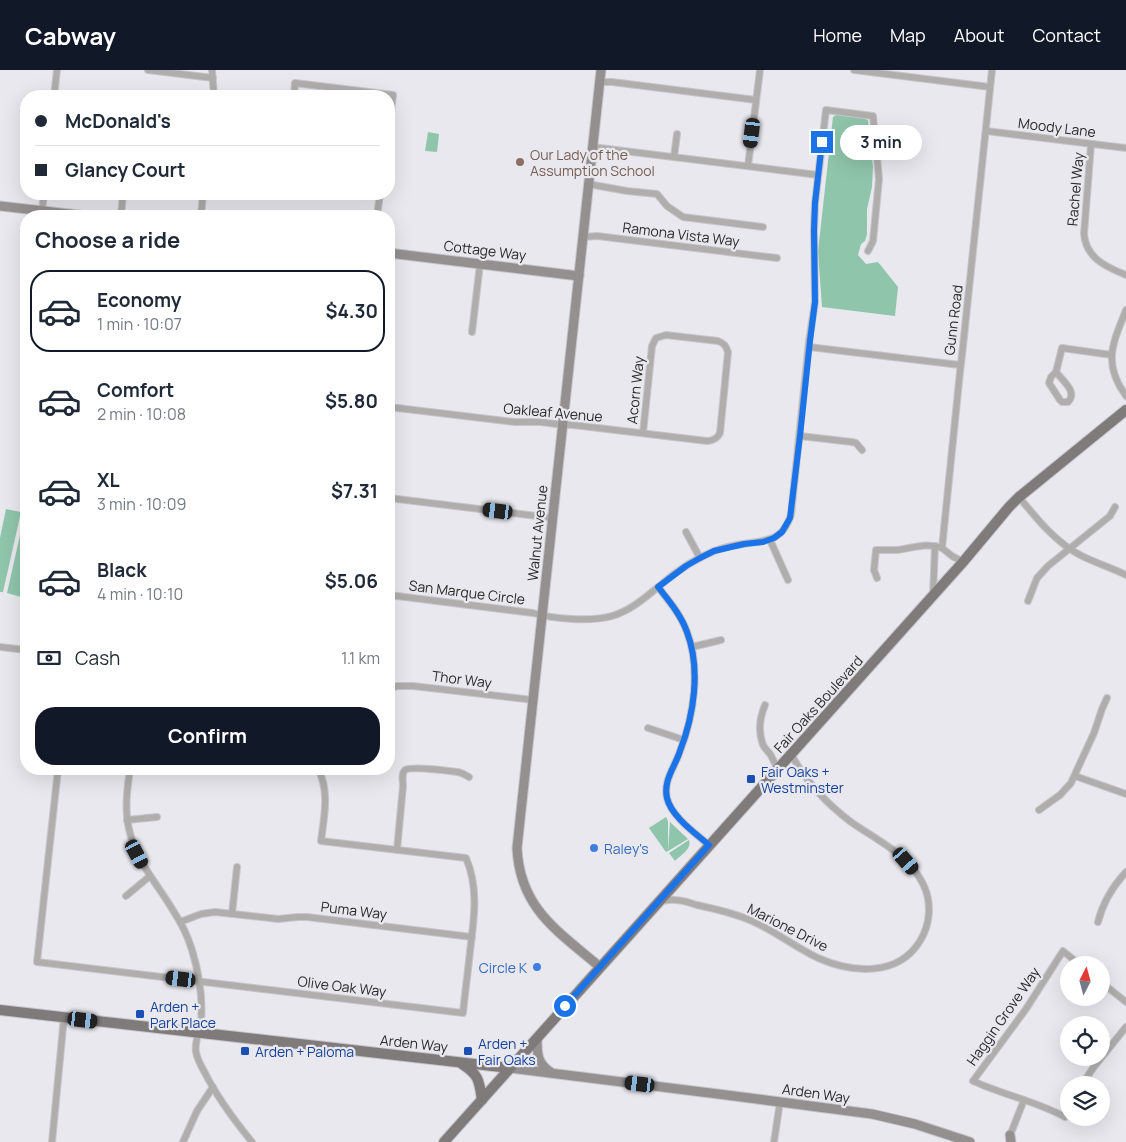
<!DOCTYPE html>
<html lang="en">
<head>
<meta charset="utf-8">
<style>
	body { margin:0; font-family:Manrope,sans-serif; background:#f6f6f7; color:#1f2937; height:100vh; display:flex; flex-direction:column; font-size:19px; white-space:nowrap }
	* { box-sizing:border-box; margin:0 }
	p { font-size:16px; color:#747a83 }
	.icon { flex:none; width:28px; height:28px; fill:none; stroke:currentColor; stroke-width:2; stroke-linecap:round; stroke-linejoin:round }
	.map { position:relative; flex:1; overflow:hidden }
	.panel { position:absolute; left:20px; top:140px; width:375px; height:565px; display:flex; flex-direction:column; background:#fff; border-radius:20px; box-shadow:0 5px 20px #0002 }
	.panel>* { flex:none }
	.hud { position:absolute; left:20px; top:20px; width:375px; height:110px; border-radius:20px; box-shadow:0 5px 20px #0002; display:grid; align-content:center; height:110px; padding:0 15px; background:#fff }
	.needle { width:32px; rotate:6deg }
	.buttons { position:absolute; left:1060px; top:886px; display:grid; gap:10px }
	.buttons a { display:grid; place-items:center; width:50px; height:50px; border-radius:50%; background:#fff; box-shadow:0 5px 20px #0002; font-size:25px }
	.end { position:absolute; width:22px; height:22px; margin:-11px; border:6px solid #1a73e8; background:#fff; box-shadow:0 0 0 2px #fff }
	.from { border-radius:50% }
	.bubble { position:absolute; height:35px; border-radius:18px; background:#fff; box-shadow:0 5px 20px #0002; font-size:16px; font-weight:700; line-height:35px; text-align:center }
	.car { position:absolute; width:15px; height:30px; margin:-15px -8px; border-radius:6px; box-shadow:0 0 4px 1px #0007; background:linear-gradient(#222 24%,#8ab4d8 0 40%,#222 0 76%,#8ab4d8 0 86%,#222 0) }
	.hud b { display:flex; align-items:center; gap:18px; height:48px; font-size:19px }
	.hud b+b { border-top:1px solid #e0e1e3 }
	.hud i { width:12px; height:12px; background:#1f2937 }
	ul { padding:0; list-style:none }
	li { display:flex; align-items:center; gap:15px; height:82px; margin:0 10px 8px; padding:0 5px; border:2px solid transparent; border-radius:20px }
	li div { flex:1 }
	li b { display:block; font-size:19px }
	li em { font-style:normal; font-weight:700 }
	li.active { border-color:#111827 }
	li>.icon { width:45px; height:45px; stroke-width:1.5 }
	h2 { padding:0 15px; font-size:22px; line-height:60px }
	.pay { display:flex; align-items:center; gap:12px; height:55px; padding:0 15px; font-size:19px }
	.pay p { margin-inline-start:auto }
	.primary-button { display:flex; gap:10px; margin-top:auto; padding:10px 15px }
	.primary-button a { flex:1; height:58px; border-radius:20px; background:#111827; color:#fff; font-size:20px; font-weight:700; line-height:58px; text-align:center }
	header { display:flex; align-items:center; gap:30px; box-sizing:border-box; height:70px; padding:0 25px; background:#111827; color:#fff }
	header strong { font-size:24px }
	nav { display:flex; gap:28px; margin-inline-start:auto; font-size:18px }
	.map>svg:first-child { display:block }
	.green { fill:#8fc5ab }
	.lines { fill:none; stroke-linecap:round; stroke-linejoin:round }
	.street-casing { stroke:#c6c6cb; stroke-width:8 }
	.secondary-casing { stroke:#c6c6cb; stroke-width:11 }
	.primary-casing { stroke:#c6c6cb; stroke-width:12 }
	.street { stroke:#b0adad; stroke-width:6 }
	.secondary { stroke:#949090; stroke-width:9 }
	.primary { stroke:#807b7b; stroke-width:10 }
	.route { stroke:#1a73e8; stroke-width:6 }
	.education-dot { fill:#8d6e63; stroke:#e8e8ee; stroke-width:2 }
	.transit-dot { fill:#1a4fb4; stroke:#e8e8ee; stroke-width:2 }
	.shop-dot { fill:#3f7fe0; stroke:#e8e8ee; stroke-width:2 }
	.labels { text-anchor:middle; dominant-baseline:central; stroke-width:4.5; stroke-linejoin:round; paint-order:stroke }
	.street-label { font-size:14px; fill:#2a2a2c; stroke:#e8e8ee }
	.education-label { font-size:14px; fill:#785e54; stroke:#e8e8ee; text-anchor:start }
	.transit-label { font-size:14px; fill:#164399; stroke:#e8e8ee; text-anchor:start }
	.shop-label { font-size:14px; fill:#366cbe; stroke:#e8e8ee; text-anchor:start }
</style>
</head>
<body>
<header>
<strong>Cabway</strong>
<nav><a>Home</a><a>Map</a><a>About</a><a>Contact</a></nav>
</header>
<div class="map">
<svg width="1126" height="1072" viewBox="0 0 1126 1072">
	<rect width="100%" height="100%" fill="#e8e8ee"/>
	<g class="green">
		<path d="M843,44L860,47L868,50L873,97L872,117L867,139V164L865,171L861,174L858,185L866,194L878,192L898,217L895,246L822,237L818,181L833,47L836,45Z"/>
		<path d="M428,62L439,64L437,82L425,81Z"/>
		<path d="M6,439L21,442L3,522H0V468Z"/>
		<path d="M25,443H26V503L21,527L7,523Z"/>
		<path d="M666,747L668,751V781L666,782L649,758Z"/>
		<path d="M670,752L688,769L668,781Z"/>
		<path d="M689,770C692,779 681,785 675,791L669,783Z"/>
	</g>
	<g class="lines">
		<defs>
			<g id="street">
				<path d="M148,0L213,8"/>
				<path d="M212,0L214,26"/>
				<path d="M854,0L990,17"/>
				<path d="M599,12H612L756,30"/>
				<path d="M54,26L57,0"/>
				<path d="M294,26L295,13L393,25L389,60"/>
				<path d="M986,61L1126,78"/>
				<path d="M1091,74L1084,164C1086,188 1106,197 1126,205"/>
				<path d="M592,77L818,105"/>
				<path d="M674,87L677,64"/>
				<path d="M748,96L760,0"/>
				<path d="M588,114L627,121L657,124L667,136L683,147L763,157"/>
				<path d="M42,141L44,124"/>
				<path d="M121,146L123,124"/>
				<path d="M201,146L203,124"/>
				<path d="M377,146L380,124"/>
				<path d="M583,167L597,166L777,188"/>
				<path d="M1126,240C1113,273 1102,293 1126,326"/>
				<path d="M472,262L480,194"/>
				<path d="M809,277L960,295"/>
				<path d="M1056,302C1063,311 1078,322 1068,332H1062L1060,330L1049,313L1051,307Z"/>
				<path d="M1056,302L1062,278L1112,285"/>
				<path d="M389,337L515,352H541L563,355H573L707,371C713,371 717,369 720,363L728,282C726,276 724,273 718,271L666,265L656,268L652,276L643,363"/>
				<path d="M800,366L852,372L856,373L862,380"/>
				<path d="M1019,427C1036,448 1057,474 1082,486C1096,493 1112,498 1126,505"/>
				<path d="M389,428L553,448"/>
				<path d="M686,462L700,488"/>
				<path d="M770,470L788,510"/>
				<path d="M963,492L952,486L942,478L960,302L963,276L992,0"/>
				<path d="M877,508L874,500L876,480C883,480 890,480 897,480C914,478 925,472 942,478"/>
				<path d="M658,517C669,531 681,545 687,562C701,599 694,645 680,681C675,697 663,710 667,728C671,746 695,763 709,775"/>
				<path d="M389,525L533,543C553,549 591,552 612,546C632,540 647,526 663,513C678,500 695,489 714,481C723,478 734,475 743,474C767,470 782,472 791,445L809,271L815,232L814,160L815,133L826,40L873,46L879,109L873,171L868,181"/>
				<path d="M933,525L935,476"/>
				<path d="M1028,531L1037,508L1048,496L1110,446L1115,437"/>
				<path d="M0,577L26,580"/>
				<path d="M692,577L721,570"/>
				<path d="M389,618L398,616H413L533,630"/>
				<path d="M765,635C760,647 758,662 763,675C765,679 768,681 770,684C773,689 775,694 778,699"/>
				<path d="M648,658L684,670"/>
				<path d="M58,699L37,892L463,943C465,922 468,902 470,881C474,849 479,818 466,788L321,771C324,747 330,721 318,699"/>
				<path d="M130,699C127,720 124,742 130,763C137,793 159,816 174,842C182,854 188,867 192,880C199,903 203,928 201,952C200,961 194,972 196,982C197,989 201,996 205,1003C217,1027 234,1050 252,1072"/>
				<path d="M1075,706L1126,724"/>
				<path d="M1039,740L1060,725L1071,713L1094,663L1102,639L1107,628"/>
				<path d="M127,750L157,747"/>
				<path d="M397,780L403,716C403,710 401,704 405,700C411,696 450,701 458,702C462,703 466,705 469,707"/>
				<path d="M126,826L150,806"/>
				<path d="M660,831C665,831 670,829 675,830C683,830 690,833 697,835C716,839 734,843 752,851C775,861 795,877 818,888C852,903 898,907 920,871C930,855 932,834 924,816C910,785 878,771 851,752C827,734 805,710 791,684"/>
				<path d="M232,844L237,797"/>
				<path d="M180,852L201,844L215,842L278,849L298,847H307L472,867"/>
				<path d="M1098,852C1103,832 1112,817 1126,802"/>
				<path d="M1101,912L1126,932"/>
				<path d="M1082,1015L1093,998L1126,957"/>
				<path d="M1069,1039L1065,1047C1036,1031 1003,1025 973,1011L1026,939L1063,881L1080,895"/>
				<path d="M1009,1068L1024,1030"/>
				<path d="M52,1072L64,947"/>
				<path d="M183,1072L197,1041L213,1017"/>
				<path d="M774,1072L780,1032"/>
			</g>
			<g id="secondary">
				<path d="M0,136L87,146"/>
				<path d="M389,183L579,206"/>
				<path d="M600,897C558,861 520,839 517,778L601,0"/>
				<path d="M537,968C537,984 537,994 552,1003"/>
				<path d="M510,998L734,1026L872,1044L915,1054L970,1072"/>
				<path d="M1010,1065L1011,1072"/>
			</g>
			<g id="primary">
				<path d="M0,940L510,998"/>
				<path d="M462,994C479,1005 479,1010 482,1030"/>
				<path d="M444,1072L963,492L1009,437L1019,427L1126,340"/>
			</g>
		</defs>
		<use href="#street" class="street-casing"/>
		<use href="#secondary" class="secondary-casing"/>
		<use href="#primary" class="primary-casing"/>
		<use href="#street" class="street"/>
		<use href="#secondary" class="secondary"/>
		<use href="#primary" class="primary"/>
	</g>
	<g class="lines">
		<path class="route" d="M565,936L709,775C695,763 671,746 667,728C663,710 675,697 680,681C694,645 701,599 687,562C681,545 669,531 658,517L686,496L700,488L714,481L744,474L763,472L774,468L782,462L790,448L800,366L810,271L815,232L814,160L815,133L822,72"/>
	</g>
	<circle class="education-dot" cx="520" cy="92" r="5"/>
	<g class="transit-dot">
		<rect x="746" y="704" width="10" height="10" rx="2.5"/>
		<rect x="135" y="939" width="10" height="10" rx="2.5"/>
		<rect x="240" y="976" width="10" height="10" rx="2.5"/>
		<rect x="463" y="976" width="10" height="10" rx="2.5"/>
	</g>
	<g class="shop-dot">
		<circle cx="594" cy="778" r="5"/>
		<circle cx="537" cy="897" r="5"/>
	</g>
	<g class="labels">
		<g class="street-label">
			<text transform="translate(1057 57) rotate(7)">Moody Lane</text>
			<text transform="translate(1075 119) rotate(-85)">Rachel Way</text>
			<text transform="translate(681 164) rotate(7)">Ramona Vista Way</text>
			<text transform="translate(485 180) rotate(7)">Cottage Way</text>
			<text transform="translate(953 250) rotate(-83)">Gunn Road</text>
			<text transform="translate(635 320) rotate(-84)">Acorn Way</text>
			<text transform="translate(553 342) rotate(5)">Oakleaf Avenue</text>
			<text transform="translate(537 463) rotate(-84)">Walnut Avenue</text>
			<text transform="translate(467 522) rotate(7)">San Marque Circle</text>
			<text transform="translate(462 609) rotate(7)">Thor Way</text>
			<text transform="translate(818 634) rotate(-48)">Fair Oaks Boulevard</text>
			<text transform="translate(354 840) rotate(7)">Puma Way</text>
			<text transform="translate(788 857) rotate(27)">Marione Drive</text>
			<text transform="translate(342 916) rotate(7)">Olive Oak Way</text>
			<text transform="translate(1003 946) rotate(-55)">Haggin Grove Way</text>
			<text transform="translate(414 973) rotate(6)">Arden Way</text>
			<text transform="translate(816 1023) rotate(8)">Arden Way</text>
		</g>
		<g class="education-label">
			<text x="530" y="84">Our Lady of the<tspan x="530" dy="16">Assumption School</tspan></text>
		</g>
		<g class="transit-label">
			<text x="761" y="701">Fair Oaks +<tspan x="761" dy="16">Westminster</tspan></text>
			<text x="150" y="936">Arden +<tspan x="150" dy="16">Park Place</tspan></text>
			<text x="478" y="973">Arden +<tspan x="478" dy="16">Fair Oaks</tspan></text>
			<text x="255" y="981">Arden + Paloma</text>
		</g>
		<g class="shop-label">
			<text x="604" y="778">Raley's</text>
			<text x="527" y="897" text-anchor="end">Circle K</text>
		</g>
	</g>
</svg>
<div class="buttons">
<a><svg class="needle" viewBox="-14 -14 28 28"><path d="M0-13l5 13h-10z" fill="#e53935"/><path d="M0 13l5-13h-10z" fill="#747a83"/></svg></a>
<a><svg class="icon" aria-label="locate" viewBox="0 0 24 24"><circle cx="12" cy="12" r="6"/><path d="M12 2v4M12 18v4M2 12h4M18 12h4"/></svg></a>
<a><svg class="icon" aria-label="layers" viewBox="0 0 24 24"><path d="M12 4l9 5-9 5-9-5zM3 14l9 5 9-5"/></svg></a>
</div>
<i class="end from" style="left:565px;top:936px"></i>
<i class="end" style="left:822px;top:72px"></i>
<div class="bubble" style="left:840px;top:55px;width:82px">3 min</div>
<i class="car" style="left:752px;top:63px;rotate:187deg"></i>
<i class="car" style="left:498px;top:441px;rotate:277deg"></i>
<i class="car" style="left:137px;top:784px;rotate:152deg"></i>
<i class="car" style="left:906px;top:791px;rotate:139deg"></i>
<i class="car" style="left:181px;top:909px;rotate:277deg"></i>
<i class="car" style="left:83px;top:950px;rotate:97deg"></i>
<i class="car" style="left:640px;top:1014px;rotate:277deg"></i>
<div class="hud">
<b><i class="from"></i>McDonald's</b>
<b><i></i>Glancy Court</b>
</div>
<section class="panel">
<h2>Choose a ride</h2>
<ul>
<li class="active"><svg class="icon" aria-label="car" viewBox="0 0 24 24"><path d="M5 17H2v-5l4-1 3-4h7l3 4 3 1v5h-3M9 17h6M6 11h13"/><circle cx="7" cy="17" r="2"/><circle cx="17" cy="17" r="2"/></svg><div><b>Economy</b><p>1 min · 10:07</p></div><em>$4.30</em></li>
<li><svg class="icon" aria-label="car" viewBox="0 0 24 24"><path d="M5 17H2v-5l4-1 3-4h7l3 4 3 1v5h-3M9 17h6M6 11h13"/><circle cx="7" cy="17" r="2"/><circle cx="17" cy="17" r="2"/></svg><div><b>Comfort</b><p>2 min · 10:08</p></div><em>$5.80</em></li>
<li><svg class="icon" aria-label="car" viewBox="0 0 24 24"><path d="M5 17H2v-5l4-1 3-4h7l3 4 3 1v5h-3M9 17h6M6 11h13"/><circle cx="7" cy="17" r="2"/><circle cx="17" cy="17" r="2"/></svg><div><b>XL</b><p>3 min · 10:09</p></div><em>$7.31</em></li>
<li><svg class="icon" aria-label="car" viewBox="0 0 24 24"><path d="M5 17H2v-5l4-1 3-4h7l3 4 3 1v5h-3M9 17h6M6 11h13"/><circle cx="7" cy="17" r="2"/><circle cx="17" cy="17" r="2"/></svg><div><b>Black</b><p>4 min · 10:10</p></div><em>$5.06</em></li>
</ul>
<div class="pay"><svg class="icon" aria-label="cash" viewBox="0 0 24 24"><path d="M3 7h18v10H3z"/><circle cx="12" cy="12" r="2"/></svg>Cash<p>1.1 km</p></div>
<div class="primary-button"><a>Confirm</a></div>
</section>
</div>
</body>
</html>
